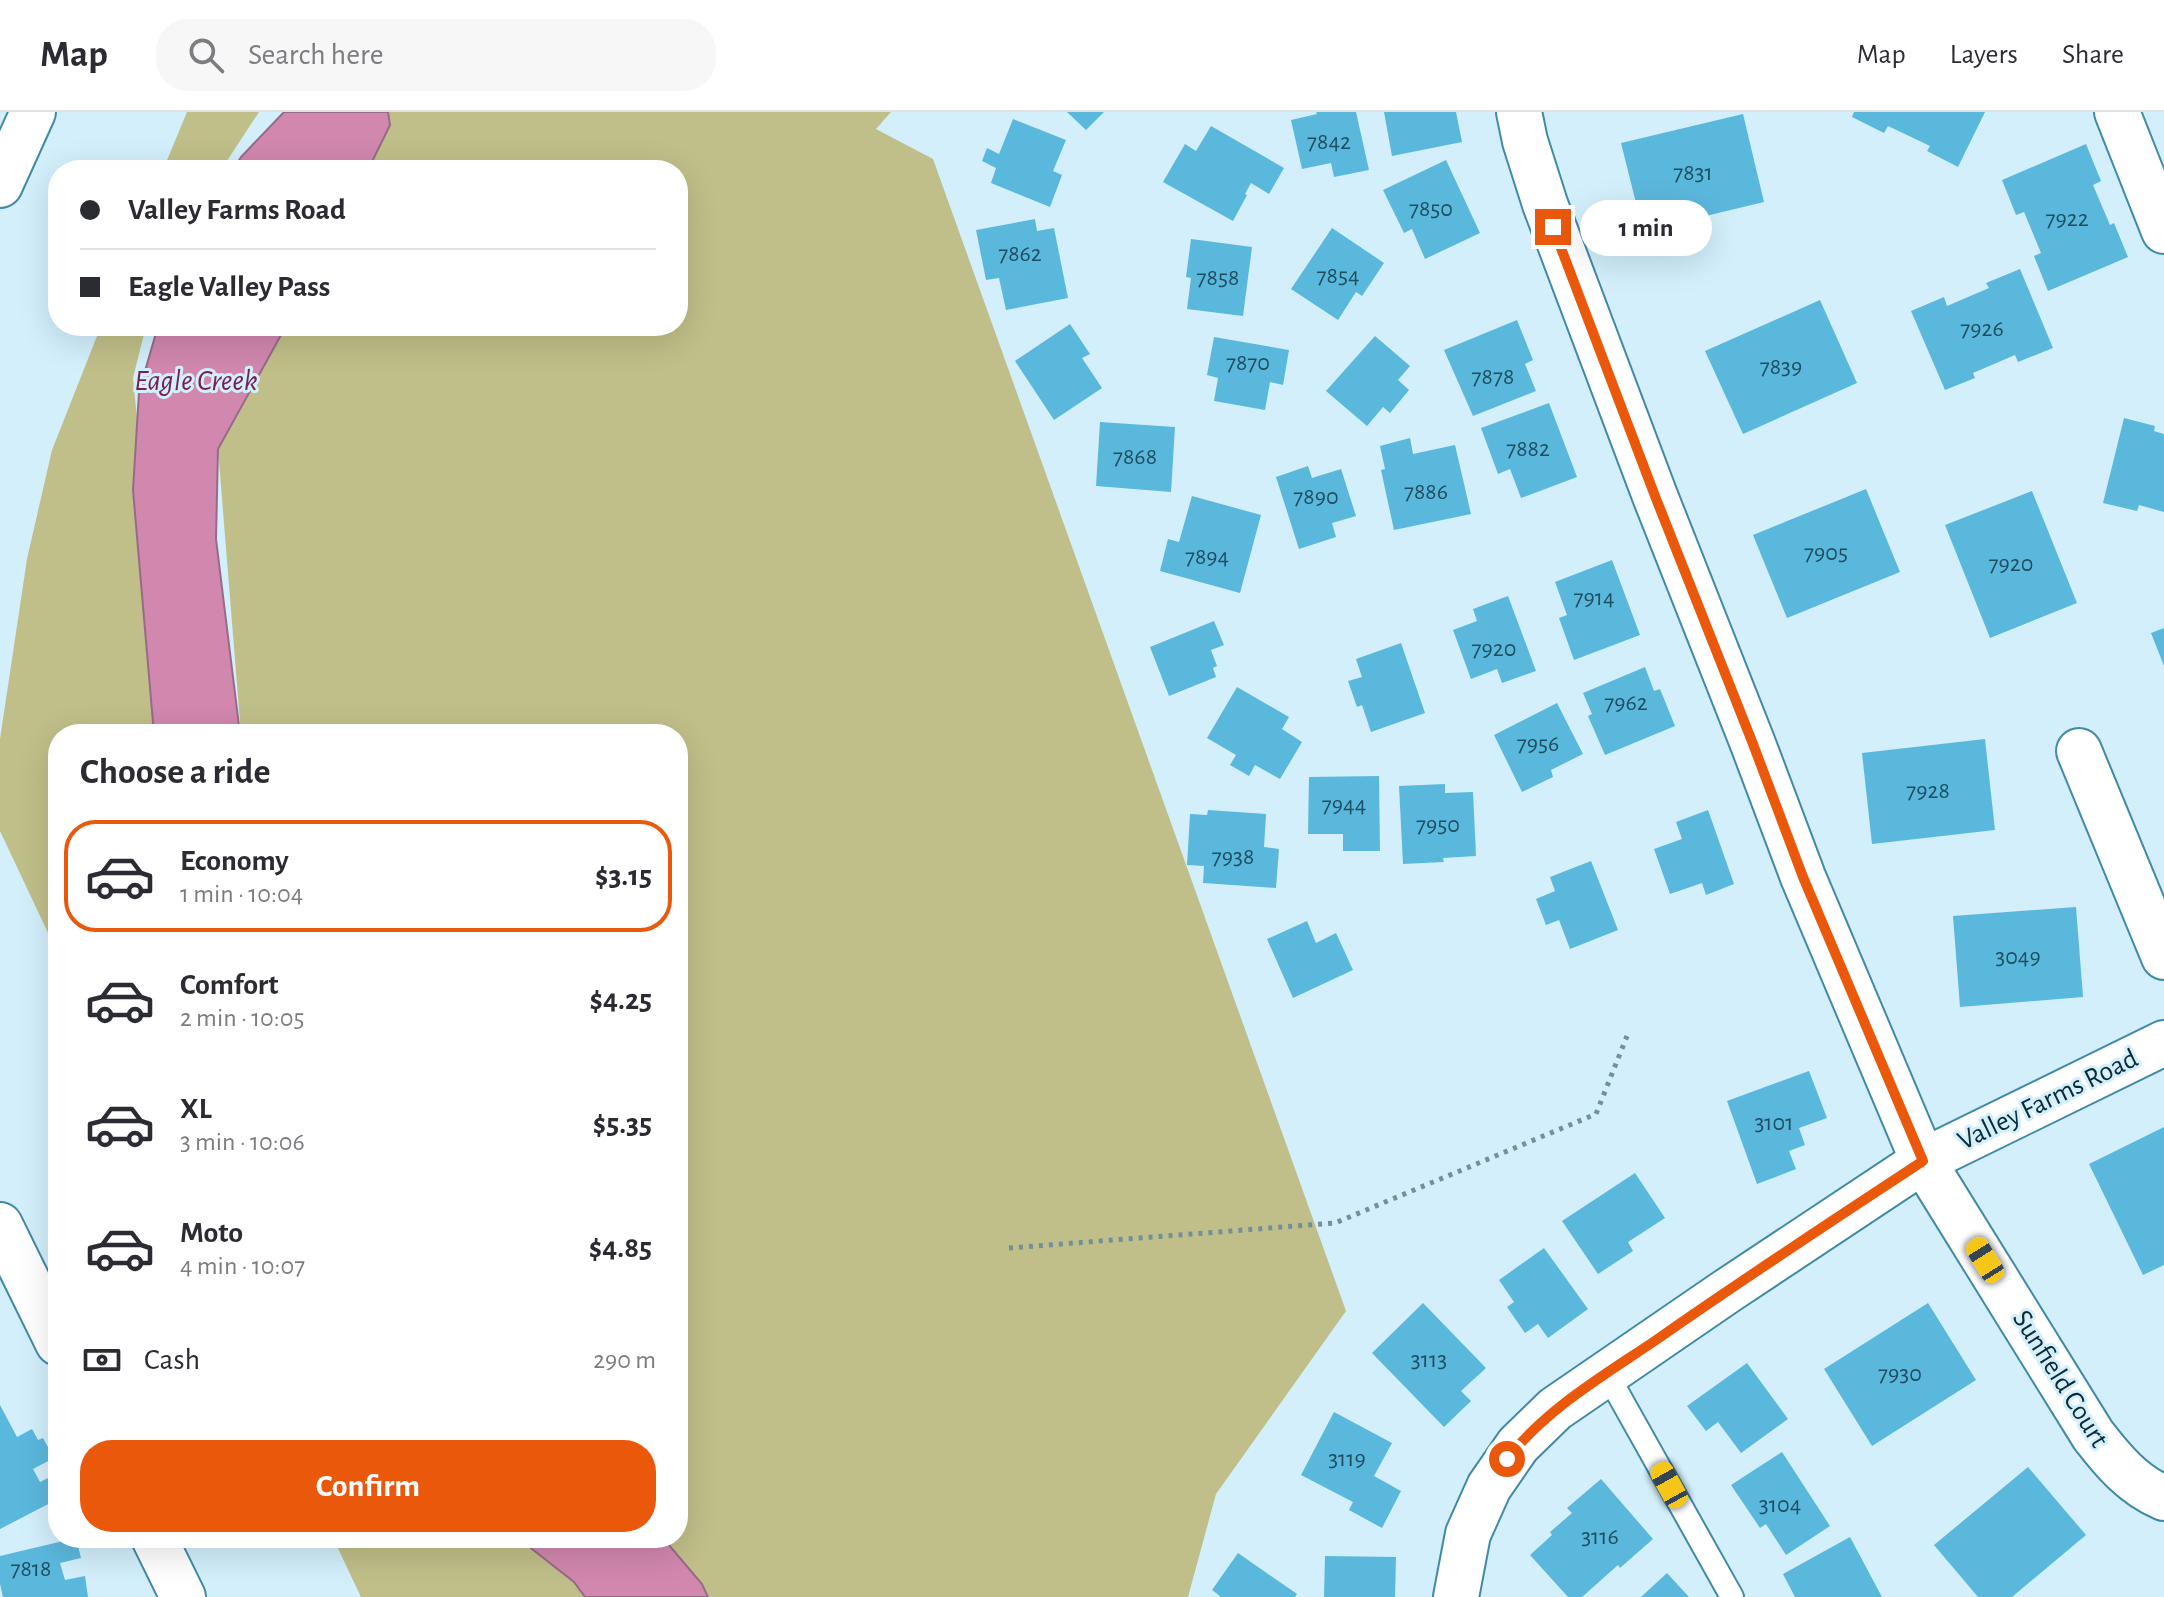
<!DOCTYPE html>
<html lang="en">
<head>
<meta charset="utf-8">
<style>
	body { margin:0; font-family:"Alegreya Sans",sans-serif; background:#f7f7f7; color:#2b2b33; height:100vh; display:flex; flex-direction:column; font-size:30px; white-space:nowrap }
	* { box-sizing:border-box; margin:0 }
	p { font-size:26px; color:#7c7c81 }
	.icon { flex:none; width:44px; height:44px; fill:none; stroke:currentColor; stroke-width:2; stroke-linecap:round; stroke-linejoin:round }
	.map { position:relative; flex:1; overflow:hidden }
	.drawer { position:absolute; left:48px; top:612px; width:640px; height:824px; display:flex; flex-direction:column; background:#fff; border-radius:32px; box-shadow:0 8px 32px #0002 }
	.drawer>* { flex:none }
	.hud { position:absolute; left:48px; top:48px; width:640px; height:176px; border-radius:32px; box-shadow:0 8px 32px #0002; display:grid; align-content:center; height:176px; padding:0 32px; background:#fff }
	.end { position:absolute; width:36px; height:36px; margin:-18px; border:10px solid #ea580c; background:#fff; box-shadow:0 0 0 4px #fff }
	.from { border-radius:50% }
	.bubble { position:absolute; height:56px; border-radius:28px; background:#fff; box-shadow:0 8px 32px #0002; font-size:26px; font-weight:700; line-height:56px; text-align:center }
	.car { position:absolute; width:24px; height:48px; margin:-24px -12px; border-radius:10px; box-shadow:0 0 6px 2px #0007; background:linear-gradient(#f5c518 24%,#345 0 40%,#f5c518 0 76%,#345 0 86%,#f5c518 0) }
	.hud b { display:flex; align-items:center; gap:28px; height:76px; font-size:30px }
	.hud b+b { border-top:2px solid #e1e1e2 }
	.hud i { width:20px; height:20px; background:#2b2b33 }
	ul { padding:0; list-style:none }
	li { display:flex; align-items:center; gap:24px; height:112px; margin:0 16px 12px; padding:0 16px; border:4px solid transparent; border-radius:32px }
	li div { flex:1 }
	li b { display:block; font-size:30px }
	li em { font-style:normal; font-weight:700 }
	li.on { border-color:#ea580c }
	li>.icon { width:72px; height:72px; stroke-width:1.5 }
	h2 { padding:0 32px; font-size:36px; line-height:96px }
	.pay { display:flex; align-items:center; gap:20px; height:88px; padding:0 32px; font-size:30px }
	.pay p { margin-inline-start:auto }
	.action { display:flex; gap:16px; margin-top:auto; padding:16px 32px }
	.action a { flex:1; height:92px; border-radius:32px; background:#ea580c; color:#fff; font-size:32px; font-weight:700; line-height:92px; text-align:center }
	header { display:flex; align-items:center; gap:48px; box-sizing:border-box; height:112px; padding:0 40px; background:#fff; border-bottom:2px solid #e1e1e2 }
	header strong { font-size:38px }
	nav { display:flex; gap:44px; margin-inline-start:auto; font-size:28px }
	.search { width:560px; height:72px; background:#f7f7f7; display:flex; align-items:center; gap:20px; box-sizing:border-box; padding:0 28px; border-radius:32px; color:#7c7c81; font-size:30px }
	.map>svg:first-child { display:block }
	.green { fill:#c0bf89 }
	.water { fill:#d187ae; stroke:#966b8a; stroke-width:2 }
	.building { fill:#5bb8dd }
	.lines { fill:none; stroke-linecap:round; stroke-linejoin:round }
	.lane-casing { stroke:#408aa7; stroke-width:26 }
	.street-casing { stroke:#408aa7; stroke-width:48 }
	.path { stroke:#72909c; stroke-width:5; stroke-dasharray:4 6; stroke-linecap:butt }
	.lane { stroke:#fff; stroke-width:22 }
	.street { stroke:#fff; stroke-width:44 }
	.route { stroke:#ea580c; stroke-width:10 }
	.labels { text-anchor:middle; dominant-baseline:central; stroke-width:6; stroke-linejoin:round; paint-order:stroke }
	.number-label { font-size:24px; fill:#1f4e60 }
	.street-label { font-size:28px; fill:#0b2a37; stroke:#d2effb }
	.water-label { font-size:30px; font-style:italic; fill:#771f55; stroke:#d2effb }
</style>
</head>
<body>
<header>
<strong>Map</strong>
<div class="search"><svg class="icon" aria-label="search" viewBox="0 0 24 24"><circle cx="10" cy="10" r="6"/><path d="M15 15l6 6"/></svg>Search here</div>
<nav><a>Map</a><a>Layers</a><a>Share</a></nav>
</header>
<div class="map">
<svg width="2164" height="1485" viewBox="0 0 2164 1485">
	<rect width="100%" height="100%" fill="#d2effb"/>
	<g class="green">
		<path d="M187,0H259L221,58H163Z"/>
		<path d="M388,0H891L876,17L933,47L1346,1199L1216,1382L1188,1485H708L702,1472L663,1426H678V622H241L218,337L282,214H678V58H368L390,13Z"/>
		<path d="M101,214H146L133,266L137,306L133,378L154,622H58V842L0,719V627L27,447L52,338Z"/>
		<path d="M333,1426H518L574,1470L585,1485H361Z"/>
	</g>
	<g class="water">
		<path d="M284,0H388L390,13L368,58H233L241,45Z"/>
		<path d="M158,214H286L218,337L216,427L240,622H154L133,378L139,280Z"/>
		<path d="M518,1426H663L702,1472L708,1485H585L574,1470Z"/>
	</g>
	<g class="building">
		<path d="M1067,0H1104L1086,18Z"/>
		<path d="M1316,0H1356L1369,58L1334,65L1331,51L1302,57L1291,8L1317,2Z"/>
		<path d="M1384,0H1456L1462,30L1392,44Z"/>
		<path d="M1854,0H1985L1958,55L1927,39L1930,34L1888,14L1884,21L1852,5Z"/>
		<path d="M1743,2L1764,90L1643,119L1621,31Z"/>
		<path d="M1013,7L1066,28L1053,59L1062,63L1050,95L991,71L996,56L982,49L987,36L999,42Z"/>
		<path d="M1211,14L1284,56L1269,82L1251,71L1245,82L1247,83L1233,109L1163,70L1185,32L1196,39Z"/>
		<path d="M2086,32L2101,69L2093,73L2110,113L2114,111L2128,145L2048,179L2034,144L2041,141L2024,100L2016,103L2002,68Z"/>
		<path d="M1446,48L1480,121L1425,147L1412,117L1404,121L1383,78Z"/>
		<path d="M1035,107L1037,119L1054,116L1068,186L1006,198L999,166L986,168L976,118Z"/>
		<path d="M1332,116L1384,151L1362,184L1356,180L1338,208L1291,177Z"/>
		<path d="M1191,127L1252,135L1243,204L1187,197L1191,166L1186,165Z"/>
		<path d="M2020,157L2053,236L2018,250L2015,243L1973,261L1975,266L1945,278L1911,199L1944,185L1947,194L1989,176L1986,171Z"/>
		<path d="M1820,188L1857,271L1743,322L1705,239Z"/>
		<path d="M1517,208L1533,248L1525,252L1536,279L1473,304L1444,238Z"/>
		<path d="M1070,212L1090,242L1082,246L1102,276L1054,308L1015,249Z"/>
		<path d="M1375,224L1410,254L1398,268L1409,278L1390,301L1383,295L1367,314L1326,279Z"/>
		<path d="M1214,225L1289,238L1283,273L1270,270L1265,298L1214,289L1218,266L1207,263Z"/>
		<path d="M1549,291L1577,365L1521,386L1510,357L1498,362L1481,316Z"/>
		<path d="M2124,306L2155,314L2154,319L2164,322V400L2139,393L2137,399L2103,391Z"/>
		<path d="M1100,310L1175,315L1171,380L1096,374Z"/>
		<path d="M1410,326L1413,342L1455,333L1471,402L1394,418L1381,358L1385,357L1380,334Z"/>
		<path d="M1308,354L1312,366L1341,357L1356,404L1332,411L1336,425L1299,437L1276,365Z"/>
		<path d="M1866,377L1900,460L1787,506L1753,423Z"/>
		<path d="M2032,379L2077,491L1990,526L1945,413Z"/>
		<path d="M1192,384L1261,403L1240,481L1160,459L1168,427L1179,430Z"/>
		<path d="M1612,448L1640,523L1574,548L1559,506L1567,503L1555,470Z"/>
		<path d="M1508,484L1536,559L1502,571L1497,557L1471,567L1453,518L1477,509L1473,497Z"/>
		<path d="M1214,509L1224,533L1211,538L1217,554L1213,556L1216,565L1169,584L1150,535Z"/>
		<path d="M2164,516V554L2151,521Z"/>
		<path d="M1401,531L1425,601L1371,620L1362,593L1357,595L1348,569L1362,565L1356,547Z"/>
		<path d="M1645,555L1654,579L1660,577L1675,614L1605,643L1588,604L1592,602L1583,581Z"/>
		<path d="M1237,575L1289,605L1282,617L1302,630L1280,667L1255,653L1249,664L1230,653L1236,643L1207,626Z"/>
		<path d="M1557,591L1583,642L1551,658L1553,665L1522,680L1494,623Z"/>
		<path d="M1985,627L1995,718L1872,732L1862,641Z"/>
		<path d="M1379,664L1380,739H1343V722H1308L1309,665Z"/>
		<path d="M1445,672V681L1473,680L1476,744L1443,746L1444,750L1403,752L1399,674Z"/>
		<path d="M1208,698L1266,702L1264,735L1279,737L1276,776L1203,771L1204,754L1187,753L1190,702L1207,703Z"/>
		<path d="M1708,698L1734,772L1706,783L1702,771L1670,782L1654,737L1682,727L1676,710Z"/>
		<path d="M1591,749L1618,818L1570,837L1559,808L1546,813L1536,787L1555,779L1550,765Z"/>
		<path d="M2076,795L2083,885L1960,895L1953,804Z"/>
		<path d="M1307,809L1316,831L1336,821L1353,858L1293,886L1267,827Z"/>
		<path d="M1809,959L1827,1006L1799,1016L1805,1033L1789,1039L1796,1057L1757,1072L1727,989Z"/>
		<path d="M2164,1015V1153L2143,1163L2089,1052Z"/>
		<path d="M1635,1061L1665,1106L1628,1130L1633,1139L1598,1162L1562,1109Z"/>
		<path d="M1544,1136L1588,1197L1548,1226L1538,1212L1525,1221L1507,1195L1514,1190L1499,1168Z"/>
		<path d="M1423,1191L1486,1256L1461,1279L1471,1289L1444,1315L1372,1241Z"/>
		<path d="M1928,1191L1976,1268L1872,1334L1824,1257Z"/>
		<path d="M1747,1251L1788,1307L1741,1341L1718,1310L1706,1319L1687,1294Z"/>
		<path d="M0,1293L17,1325L32,1317L38,1328L43,1326L54,1346L33,1357L40,1370L58,1361V1387L0,1417Z"/>
		<path d="M1334,1300L1392,1331L1374,1364L1401,1379L1382,1416L1349,1398L1353,1390L1301,1363Z"/>
		<path d="M1782,1340L1830,1414L1786,1443L1766,1412L1760,1416L1731,1373Z"/>
		<path d="M2028,1355L2086,1423L2012,1485H1978L1934,1433Z"/>
		<path d="M1601,1367L1653,1427L1620,1456L1618,1453L1582,1485H1568L1530,1443L1552,1423L1550,1420L1572,1401L1567,1396Z"/>
		<path d="M1850,1425L1882,1485H1795L1783,1462Z"/>
		<path d="M76,1426L81,1446L60,1451L65,1468L85,1464L88,1485H3L0,1472V1444Z"/>
		<path d="M1238,1441L1297,1482L1295,1485H1219L1220,1484L1212,1478Z"/>
		<path d="M1325,1444L1396,1445L1395,1485H1324Z"/>
		<path d="M1667,1461L1689,1485H1641Z"/>
	</g>
	<g class="lines">
		<defs>
			<path id="lane" d="M1607,1262L1732,1485"/>
			<g id="street">
				<path d="M1519,0L1525,29L1545,92L1655,384L1753,632L1803,765L1923,1049L2093,1323C2113,1349 2133,1373 2164,1386"/>
				<path d="M2117,0L2164,119"/>
				<path d="M0,73L33,0"/>
				<path d="M2079,639L2164,845"/>
				<path d="M0,1113L58,1231"/>
				<path d="M154,1426L183,1485"/>
				<path d="M1456,1485L1468,1422L1489,1375L1518,1333L1555,1297L1727,1179L1923,1049L2164,931"/>
			</g>
		</defs>
		<use href="#lane" class="lane-casing"/>
		<use href="#street" class="street-casing"/>
		<path class="path" d="M1009,1136L1335,1111L1596,1002L1627,924"/>
		<use href="#lane" class="lane"/>
		<use href="#street" class="street"/>
	</g>
	<g class="lines">
		<path class="route" d="M1507,1347C1548,1295 1605,1263 1659,1226C1746,1165 1835,1107 1923,1049L1803,765L1753,632L1655,384L1553,115"/>
	</g>
	<g class="labels">
		<g class="number-label">
			<text x="1329" y="30">7842</text>
			<text x="1693" y="61">7831</text>
			<text x="1431" y="97">7850</text>
			<text x="2067" y="107">7922</text>
			<text x="1020" y="142">7862</text>
			<text x="1338" y="164">7854</text>
			<text x="1218" y="166">7858</text>
			<text x="1982" y="217">7926</text>
			<text x="1248" y="251">7870</text>
			<text x="1781" y="255">7839</text>
			<text x="1493" y="265">7878</text>
			<text x="1528" y="337">7882</text>
			<text x="1135" y="345">7868</text>
			<text x="1426" y="380">7886</text>
			<text x="1316" y="385">7890</text>
			<text x="1826" y="441">7905</text>
			<text x="1207" y="445">7894</text>
			<text x="2011" y="452">7920</text>
			<text x="1594" y="486">7914</text>
			<text x="1494" y="537">7920</text>
			<text x="1626" y="591">7962</text>
			<text x="1538" y="632">7956</text>
			<text x="1928" y="679">7928</text>
			<text x="1344" y="693">7944</text>
			<text x="1438" y="713">7950</text>
			<text x="1233" y="745">7938</text>
			<text x="2018" y="845">3049</text>
			<text x="1774" y="1011">3101</text>
			<text x="1429" y="1248">3113</text>
			<text x="1900" y="1262">7930</text>
			<text x="1347" y="1347">3119</text>
			<text x="1780" y="1393">3104</text>
			<text x="1600" y="1425">3116</text>
			<text x="31" y="1457">7818</text>
		</g>
		<g class="street-label">
			<text transform="translate(2048 988) rotate(-26)">Valley Farms Road</text>
			<text transform="translate(2060 1267) rotate(58)">Sunfield Court</text>
		</g>
		<g class="water-label">
			<text x="196" y="269">Eagle Creek</text>
		</g>
	</g>
</svg>
<i class="end from" style="left:1507px;top:1347px"></i>
<i class="end" style="left:1553px;top:115px"></i>
<div class="bubble" style="left:1580px;top:88px;width:132px">1 min</div>
<i class="car" style="left:1985px;top:1148px;rotate:328deg"></i>
<i class="car" style="left:1669px;top:1373px;rotate:331deg"></i>
<div class="hud">
<b><i class="from"></i>Valley Farms Road</b>
<b><i></i>Eagle Valley Pass</b>
</div>
<section class="drawer">
<h2>Choose a ride</h2>
<ul>
<li class="on"><svg class="icon" aria-label="car" viewBox="0 0 24 24"><path d="M5 17H2v-5l4-1 3-4h7l3 4 3 1v5h-3M9 17h6M6 11h13"/><circle cx="7" cy="17" r="2"/><circle cx="17" cy="17" r="2"/></svg><div><b>Economy</b><p>1 min · 10:04</p></div><em>$3.15</em></li>
<li><svg class="icon" aria-label="car" viewBox="0 0 24 24"><path d="M5 17H2v-5l4-1 3-4h7l3 4 3 1v5h-3M9 17h6M6 11h13"/><circle cx="7" cy="17" r="2"/><circle cx="17" cy="17" r="2"/></svg><div><b>Comfort</b><p>2 min · 10:05</p></div><em>$4.25</em></li>
<li><svg class="icon" aria-label="car" viewBox="0 0 24 24"><path d="M5 17H2v-5l4-1 3-4h7l3 4 3 1v5h-3M9 17h6M6 11h13"/><circle cx="7" cy="17" r="2"/><circle cx="17" cy="17" r="2"/></svg><div><b>XL</b><p>3 min · 10:06</p></div><em>$5.35</em></li>
<li><svg class="icon" aria-label="car" viewBox="0 0 24 24"><path d="M5 17H2v-5l4-1 3-4h7l3 4 3 1v5h-3M9 17h6M6 11h13"/><circle cx="7" cy="17" r="2"/><circle cx="17" cy="17" r="2"/></svg><div><b>Moto</b><p>4 min · 10:07</p></div><em>$4.85</em></li>
</ul>
<div class="pay"><svg class="icon" aria-label="cash" viewBox="0 0 24 24"><path d="M3 7h18v10H3z"/><circle cx="12" cy="12" r="2"/></svg>Cash<p>290 m</p></div>
<div class="action"><a>Confirm</a></div>
</section>
</div>
</body>
</html>
